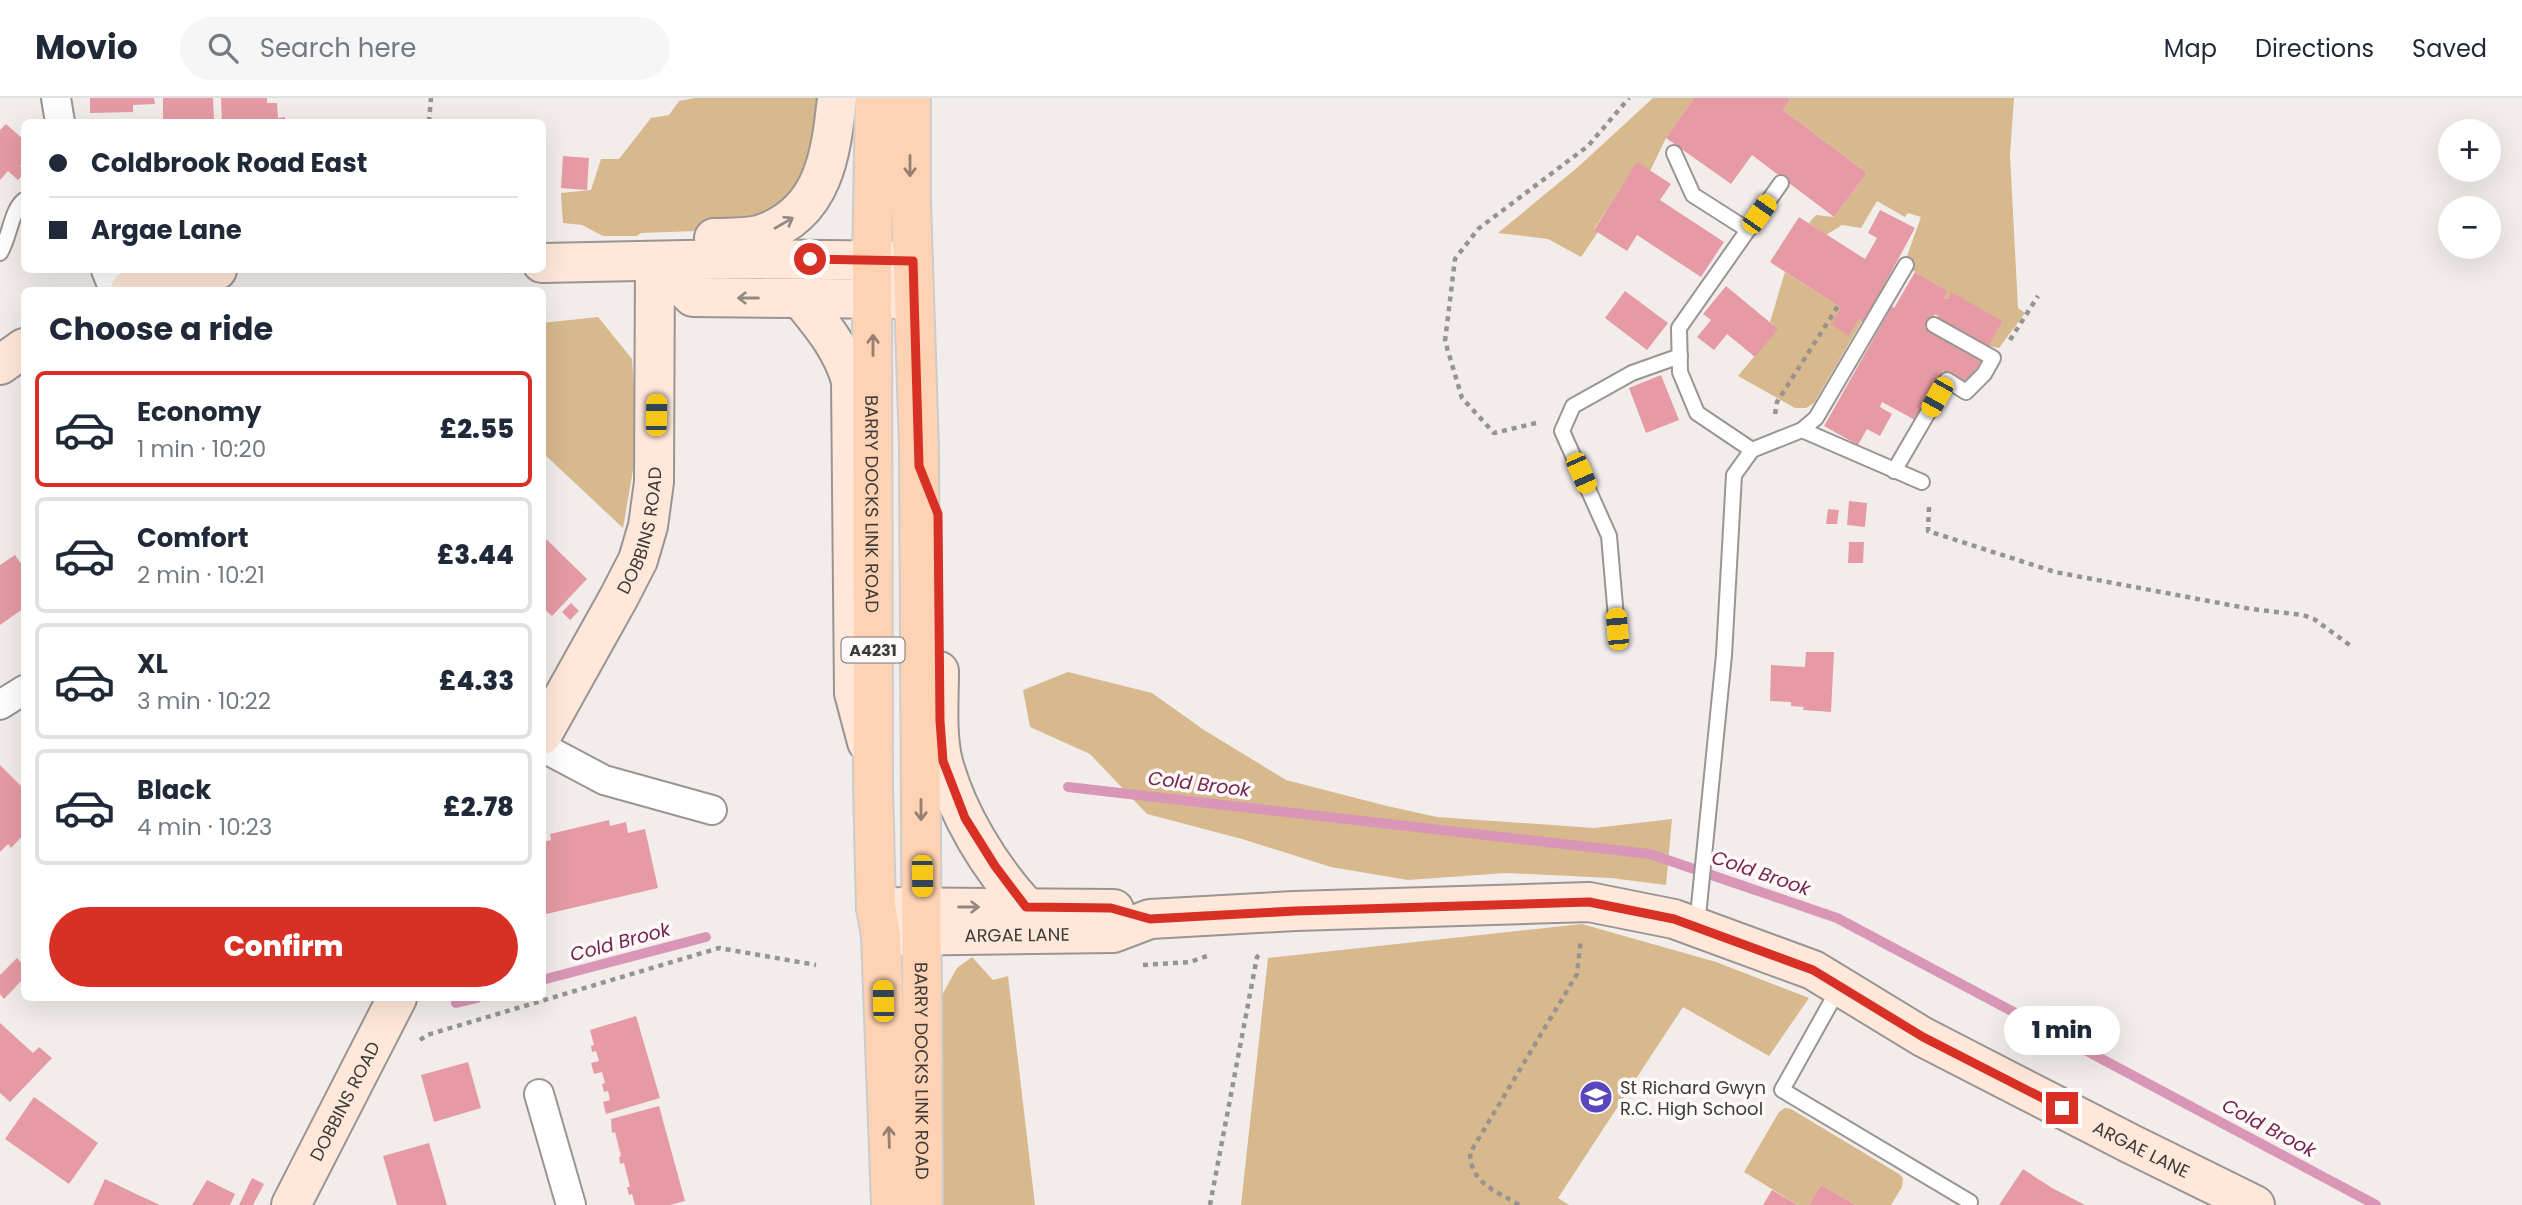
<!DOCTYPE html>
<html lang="en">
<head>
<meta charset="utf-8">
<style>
	body { margin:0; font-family:Poppins,sans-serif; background:#f6f6f7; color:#1f2937; height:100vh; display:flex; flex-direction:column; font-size:26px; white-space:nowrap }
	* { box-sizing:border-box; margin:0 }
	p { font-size:23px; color:#747a83 }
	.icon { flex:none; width:38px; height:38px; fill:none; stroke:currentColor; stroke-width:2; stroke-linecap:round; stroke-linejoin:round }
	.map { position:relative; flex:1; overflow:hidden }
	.details { position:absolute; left:21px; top:189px; width:525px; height:714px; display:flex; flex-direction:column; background:#fff; border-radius:10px; box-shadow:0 7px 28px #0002 }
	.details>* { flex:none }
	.banner { position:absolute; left:21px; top:21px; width:525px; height:154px; border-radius:10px; box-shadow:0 7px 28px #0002; display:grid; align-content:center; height:154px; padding:0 28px; background:#fff }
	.controls { position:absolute; left:2438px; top:21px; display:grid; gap:14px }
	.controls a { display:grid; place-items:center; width:63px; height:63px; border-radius:50%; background:#fff; box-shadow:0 7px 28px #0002; font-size:35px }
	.end { position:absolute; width:32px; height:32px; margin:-16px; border:9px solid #d93025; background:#fff; box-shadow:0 0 0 4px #fff }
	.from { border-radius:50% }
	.bubble { position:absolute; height:49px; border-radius:24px; background:#fff; box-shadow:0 7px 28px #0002; font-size:23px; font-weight:800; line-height:49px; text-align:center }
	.car { position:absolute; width:21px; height:42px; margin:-21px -10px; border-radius:9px; box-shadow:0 0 5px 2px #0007; background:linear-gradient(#f5c518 24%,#345 0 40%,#f5c518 0 76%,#345 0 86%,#f5c518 0) }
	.banner b { display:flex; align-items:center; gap:24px; height:66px; font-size:26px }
	.banner b+b { border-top:2px solid #e0e1e3 }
	.banner i { width:18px; height:18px; background:#1f2937 }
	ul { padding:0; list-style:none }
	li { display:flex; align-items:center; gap:21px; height:116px; margin:0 14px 10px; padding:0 14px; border:4px solid #e0e1e3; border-radius:10px }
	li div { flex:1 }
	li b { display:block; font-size:26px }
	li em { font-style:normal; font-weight:800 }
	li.active { border-color:#d93025 }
	li>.icon { width:63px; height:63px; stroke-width:1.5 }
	h2 { padding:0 28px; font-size:32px; line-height:84px }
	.cta { display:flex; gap:14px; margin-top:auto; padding:14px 28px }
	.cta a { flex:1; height:80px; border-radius:42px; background:#d93025; color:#fff; font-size:28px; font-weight:800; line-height:80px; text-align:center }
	header { display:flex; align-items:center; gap:42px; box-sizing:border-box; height:98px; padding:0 35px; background:#fff; border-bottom:2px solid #e0e1e3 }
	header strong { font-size:33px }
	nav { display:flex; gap:38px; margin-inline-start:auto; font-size:24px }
	.search { width:490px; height:63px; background:#f6f6f7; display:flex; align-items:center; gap:18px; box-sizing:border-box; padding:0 24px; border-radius:38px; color:#747a83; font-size:26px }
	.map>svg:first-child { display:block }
	.green { fill:#d7b98d }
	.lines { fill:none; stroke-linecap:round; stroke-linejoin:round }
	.stream { stroke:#da96b6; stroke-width:10 }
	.building { fill:#e69ba4 }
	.lane-casing { stroke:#9a9593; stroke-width:18 }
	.street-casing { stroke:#9a9593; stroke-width:32 }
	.secondary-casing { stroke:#9a9593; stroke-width:42 }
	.primary-casing { stroke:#cdcccc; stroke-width:42 }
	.path { stroke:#969391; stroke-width:4.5; stroke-dasharray:5 5; stroke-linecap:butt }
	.lane { stroke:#fff; stroke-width:14 }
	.street { stroke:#fff; stroke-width:28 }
	.secondary { stroke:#ffe8d9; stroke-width:38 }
	.primary { stroke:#ffd2b3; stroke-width:38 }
	.oneway { stroke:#947f70 }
	.oneway2 { stroke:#948982 }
	.route { stroke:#d93025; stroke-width:9 }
	.labels { text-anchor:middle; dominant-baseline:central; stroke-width:7; stroke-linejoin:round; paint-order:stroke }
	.shield { fill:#fffaf9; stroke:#777473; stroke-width:2 }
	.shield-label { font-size:16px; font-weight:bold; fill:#3d3b3a }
	.street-label { font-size:18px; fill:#3d3b3a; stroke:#fffaf9 }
	.poi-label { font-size:18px; fill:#3d3b3a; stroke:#fffaf9; text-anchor:start }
	.water-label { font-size:19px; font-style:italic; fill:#73244f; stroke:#fffaf9 }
</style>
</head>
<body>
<header>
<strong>Movio</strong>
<div class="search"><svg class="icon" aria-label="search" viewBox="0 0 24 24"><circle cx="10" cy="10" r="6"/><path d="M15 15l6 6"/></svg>Search here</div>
<nav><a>Map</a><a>Directions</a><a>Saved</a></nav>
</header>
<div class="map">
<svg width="2522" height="1107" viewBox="0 0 2522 1107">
	<rect width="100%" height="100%" fill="#f2edeb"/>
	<g class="green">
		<path d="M695,0H827L811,76L763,124L725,132L641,135L637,138H603L582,127L563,125L561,95L591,92L601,61H619L651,20L669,17L679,3Z"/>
		<path d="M1653,0H1694L1666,40L1650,73L1637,65L1594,131L1598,134L1581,159L1548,141L1498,135L1578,69Z"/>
		<path d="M1788,0H2014L2010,57L2018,210L2025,215L1999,250L1989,248L2003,223L1951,195L1948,201L1944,200L1948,193L1915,174L1905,164L1921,119L1908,115L1905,119L1877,103L1861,130L1842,127L1826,137L1809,125L1816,117L1834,119L1867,75L1783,12L1790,2Z"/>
		<path d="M1785,174L1841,210L1849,237L1859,221L1862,223L1814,305L1806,310H1795L1738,278L1777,231L1770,224Z"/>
		<path d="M598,219L632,261L638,343L623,430L543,355L542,225Z"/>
		<path d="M1068,574L1152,595L1204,632L1286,682L1387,708L1437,719L1594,730L1672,721L1666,787L1611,780L1506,775L1408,782L1331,769L1242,741L1147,716L1090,656L1030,629L1023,592Z"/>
		<path d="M1582,826L1716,864L1809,900L1769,958L1683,909L1558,1100L1569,1107H1241L1268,860Z"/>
		<path d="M972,859L993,882L1008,878L1035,1107H934L936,908L957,870Z"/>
		<path d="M1785,1010L1791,1011L1899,1076L1903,1080L1902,1089L1891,1107H1856L1821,1087L1809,1107H1798L1744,1074L1779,1014Z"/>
	</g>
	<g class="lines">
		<g class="stream">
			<path d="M1068,689L1650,756L1837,820L2376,1107"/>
			<path d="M542,882L706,839"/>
			<path d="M456,905L477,900"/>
		</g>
	</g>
	<g class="building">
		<path d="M90,0H154L155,6L133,7V14L90,15Z"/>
		<path d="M163,0H213L214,22L163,24Z"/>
		<path d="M221,0H267V5H277L278,20L285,19V24H222Z"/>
		<path d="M1694,0H1788L1790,2L1783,12L1867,75L1834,119L1752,57L1731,86L1666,40Z"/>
		<path d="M6,26L24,42V55L21,58L24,63L20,68L24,72V75L18,82L8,73L0,82V32Z"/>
		<path d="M563,58L589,60L587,92L561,90Z"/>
		<path d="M1637,64L1671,86L1660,102L1724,144L1701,179L1637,137L1627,153L1594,132Z"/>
		<path d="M1880,112L1915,130L1882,191L1884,192L1863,224L1859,221L1849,238L1831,226L1841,210L1770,164L1799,119L1865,161L1877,140L1868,135Z"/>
		<path d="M1915,174L1948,193L1944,200L1948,201L1951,194L2003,223L1988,250L1936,221L1938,218L1935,216L1927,231L1981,263L1967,287L1943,273L1915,322L1882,304L1880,309L1892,316L1880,338L1867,331L1858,347L1824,328L1892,208L1894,210Z"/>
		<path d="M1726,188L1778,231L1755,259L1727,236L1714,252L1697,239L1711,222L1703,216Z"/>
		<path d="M1625,193L1668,225L1647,252L1605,220Z"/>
		<path d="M1661,277L1679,322L1646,335L1629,290Z"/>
		<path d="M1849,403L1867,405L1865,429L1847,427Z"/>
		<path d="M1828,411L1839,412L1837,426H1826Z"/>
		<path d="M542,437L587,481L552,518L542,509Z"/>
		<path d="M1849,444H1864L1863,465H1848Z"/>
		<path d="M15,457L24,470V510L0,527V467Z"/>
		<path d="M571,505L579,513L570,522L562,514Z"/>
		<path d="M1806,554H1834L1831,614L1803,612L1804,609L1791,608V604L1770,603L1771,567L1805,569Z"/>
		<path d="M0,667L24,691V736L11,750L8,746L0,754Z"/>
		<path d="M609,722L610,728L626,724L628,735L645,731L658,790L542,817V744L551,742L550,736Z"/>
		<path d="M17,860L24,868V880L4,901L0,896V877Z"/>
		<path d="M636,918L660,1000L606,1016L603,1004L610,1002L608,993L604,994L602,986L605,985L602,974L594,976L591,965L599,963L596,953L592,954L591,948L594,947L590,932Z"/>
		<path d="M0,925L33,955L39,949L52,960L10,1004L0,995Z"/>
		<path d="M468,964L481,1010L434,1024L421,977Z"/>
		<path d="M34,999L98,1045L69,1086L5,1041Z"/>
		<path d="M659,1008L685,1103L670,1107H635L632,1096L629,1097L627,1089H630L624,1065L620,1066L619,1059L621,1058L615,1034L612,1035L611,1021Z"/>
		<path d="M429,1045L447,1107H397L383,1058Z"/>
		<path d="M2023,1071L2052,1090L2085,1107H1999Z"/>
		<path d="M252,1080L264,1086L253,1107H239Z"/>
		<path d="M105,1081L134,1095L160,1107H93Z"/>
		<path d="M207,1082L235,1096L230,1107H192Z"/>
		<path d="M1821,1087L1856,1107H1809Z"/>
		<path d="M1772,1092L1798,1107H1763Z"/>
	</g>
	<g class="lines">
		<defs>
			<g id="lane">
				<path d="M1674,55L1693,97L1748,132"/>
				<path d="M0,155C10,139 11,112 24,102"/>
				<path d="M1802,332L1922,384"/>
				<path d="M1752,352L1697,315L1680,274L1679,230L1781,85"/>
				<path d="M1894,373L1947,282L1966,294L1984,276L1993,260L1934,227"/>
				<path d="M1617,531L1609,438L1562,333L1573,308L1632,275L1680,258"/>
				<path d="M1697,828L1724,557L1734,377L1752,352L1802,332L1816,320L1906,167"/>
				<path d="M1839,890L1782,992L1970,1104"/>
			</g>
			<g id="street">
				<path d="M56,0L60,24"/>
				<path d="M106,172L114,192"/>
				<path d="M0,607L24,592"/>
				<path d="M542,649L604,682L712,712"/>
				<path d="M539,996L571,1107"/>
			</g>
			<g id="secondary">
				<path d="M714,140C729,139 748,141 762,136C824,115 831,56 837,0"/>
				<path d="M655,163L693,199L914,201"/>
				<path d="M542,165L734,161L913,163"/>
				<path d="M130,192L217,172"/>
				<path d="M800,200C821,226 842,250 851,283L854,595L867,644"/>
				<path d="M0,267L24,250"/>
				<path d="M939,573C939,602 936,636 943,664C957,716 990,770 1026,809"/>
				<path id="s1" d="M542,637L619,499L638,462L648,428L654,384L655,163"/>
				<path d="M876,809L1114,811"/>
				<path id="s2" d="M887,838L1113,835L1150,821L1295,813L1589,804L1674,821L1813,872L1923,939L2131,1046L2255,1107"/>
				<path id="s3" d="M291,1107L397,900"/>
			</g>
			<g id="primary">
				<path id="s4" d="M875,0L872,163L873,689L876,809L881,838L891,1107"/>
				<path id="s5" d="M911,0V105L919,350L923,1107"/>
			</g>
		</defs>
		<use href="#lane" class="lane-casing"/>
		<use href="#street" class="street-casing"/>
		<use href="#secondary" class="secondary-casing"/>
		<use href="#primary" class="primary-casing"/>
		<g class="path">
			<path d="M429,24L431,0"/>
			<path d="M2010,242L2038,198"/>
			<path d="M1775,316L1777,304L1838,208"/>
			<path d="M1536,325L1494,335L1462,300L1445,243L1455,161L1478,131L1588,48L1629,0"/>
			<path d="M1929,409L1928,433L2055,474L2251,511L2303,517L2314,521L2351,548"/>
			<path d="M1143,867L1190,864L1207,858"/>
			<path d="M420,942L427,937L719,850L816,867"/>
			<path d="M1210,1107L1257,859L1261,855"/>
			<path d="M1519,1107C1495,1092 1471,1086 1470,1055L1577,876L1581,841"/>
		</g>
		<use href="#lane" class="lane"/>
		<use href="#street" class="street"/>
		<use href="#secondary" class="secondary"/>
		<use href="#primary" class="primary"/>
	</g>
	<defs><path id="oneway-shaft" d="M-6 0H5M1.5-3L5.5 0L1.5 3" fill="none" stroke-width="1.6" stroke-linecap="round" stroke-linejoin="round" transform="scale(1.75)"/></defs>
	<g class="oneway">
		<use href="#oneway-shaft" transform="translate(910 68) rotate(90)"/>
		<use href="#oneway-shaft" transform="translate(873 247) rotate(-90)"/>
		<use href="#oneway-shaft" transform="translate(921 712) rotate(90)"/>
		<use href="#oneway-shaft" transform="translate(889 1039) rotate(-92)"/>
	</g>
	<g class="oneway2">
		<use href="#oneway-shaft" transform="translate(784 125) rotate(-30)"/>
		<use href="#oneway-shaft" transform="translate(748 200) rotate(-180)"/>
		<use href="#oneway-shaft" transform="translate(969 809)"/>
	</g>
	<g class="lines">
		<path class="route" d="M810,161L913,163L919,368L938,416L940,623L943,663L965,720L995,768L1026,809L1111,810L1150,821L1295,813L1589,804L1674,821L1813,872L1923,939L2062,1010"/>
	</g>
	<defs>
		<symbol id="school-disc" viewBox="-11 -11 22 22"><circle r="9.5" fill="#5a47bf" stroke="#fffaf9"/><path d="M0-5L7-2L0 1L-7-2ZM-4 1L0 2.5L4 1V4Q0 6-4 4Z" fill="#fff"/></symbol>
	</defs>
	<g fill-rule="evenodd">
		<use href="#school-disc" x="1577" y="980" width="38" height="38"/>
	</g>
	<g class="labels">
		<rect class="shield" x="841.5" y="539.5" width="63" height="25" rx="5"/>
		<g class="shield-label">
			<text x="873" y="552">A4231</text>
		</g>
		<g class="street-label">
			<text stroke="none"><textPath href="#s4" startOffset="406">BARRY DOCKS LINK ROAD</textPath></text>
			<text stroke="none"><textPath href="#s1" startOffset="229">DOBBINS ROAD</textPath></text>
			<text stroke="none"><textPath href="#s2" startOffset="130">ARGAE LANE</textPath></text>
			<text stroke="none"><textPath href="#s5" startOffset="973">BARRY DOCKS LINK ROAD</textPath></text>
			<text stroke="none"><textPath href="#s3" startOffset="117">DOBBINS ROAD</textPath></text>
			<text stroke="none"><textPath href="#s2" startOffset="1314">ARGAE LANE</textPath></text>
		</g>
		<g class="poi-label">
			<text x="1620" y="989">St Richard Gwyn<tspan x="1620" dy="21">R.C. High School</tspan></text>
		</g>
		<g class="water-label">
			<text transform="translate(1199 686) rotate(7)">Cold Brook</text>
			<text transform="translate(1761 775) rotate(19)">Cold Brook</text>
			<text transform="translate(620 844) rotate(-15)">Cold Brook</text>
			<text transform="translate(2269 1030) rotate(28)">Cold Brook</text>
		</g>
	</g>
</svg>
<div class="controls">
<a>+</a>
<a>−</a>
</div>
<i class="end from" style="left:810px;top:161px"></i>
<i class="end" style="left:2062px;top:1010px"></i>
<div class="bubble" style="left:2004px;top:908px;width:116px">1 min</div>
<i class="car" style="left:1759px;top:116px;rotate:35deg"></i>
<i class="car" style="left:1937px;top:299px;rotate:209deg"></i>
<i class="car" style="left:656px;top:317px;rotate:1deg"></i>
<i class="car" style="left:1581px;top:375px;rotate:156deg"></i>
<i class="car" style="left:1617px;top:531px;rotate:355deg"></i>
<i class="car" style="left:922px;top:778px;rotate:179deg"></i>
<i class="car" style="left:883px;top:903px;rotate:359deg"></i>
<div class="banner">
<b><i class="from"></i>Coldbrook Road East</b>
<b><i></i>Argae Lane</b>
</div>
<section class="details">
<h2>Choose a ride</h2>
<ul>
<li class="active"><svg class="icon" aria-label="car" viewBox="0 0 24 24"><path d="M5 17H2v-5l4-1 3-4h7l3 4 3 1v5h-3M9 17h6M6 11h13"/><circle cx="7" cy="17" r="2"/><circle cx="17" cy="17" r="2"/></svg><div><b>Economy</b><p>1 min · 10:20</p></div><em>£2.55</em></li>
<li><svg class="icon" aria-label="car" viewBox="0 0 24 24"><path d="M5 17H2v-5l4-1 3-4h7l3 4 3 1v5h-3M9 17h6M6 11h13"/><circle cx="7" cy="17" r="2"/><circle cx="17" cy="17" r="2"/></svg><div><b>Comfort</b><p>2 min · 10:21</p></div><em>£3.44</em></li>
<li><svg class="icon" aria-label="car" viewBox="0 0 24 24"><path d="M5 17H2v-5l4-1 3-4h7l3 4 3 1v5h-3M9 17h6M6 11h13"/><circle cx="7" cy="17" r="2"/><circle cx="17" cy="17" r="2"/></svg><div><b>XL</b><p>3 min · 10:22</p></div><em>£4.33</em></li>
<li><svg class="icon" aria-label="car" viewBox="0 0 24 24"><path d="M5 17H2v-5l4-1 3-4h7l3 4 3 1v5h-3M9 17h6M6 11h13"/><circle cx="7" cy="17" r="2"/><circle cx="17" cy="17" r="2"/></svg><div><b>Black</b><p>4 min · 10:23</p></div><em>£2.78</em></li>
</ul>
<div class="cta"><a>Confirm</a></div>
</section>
</div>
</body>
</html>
